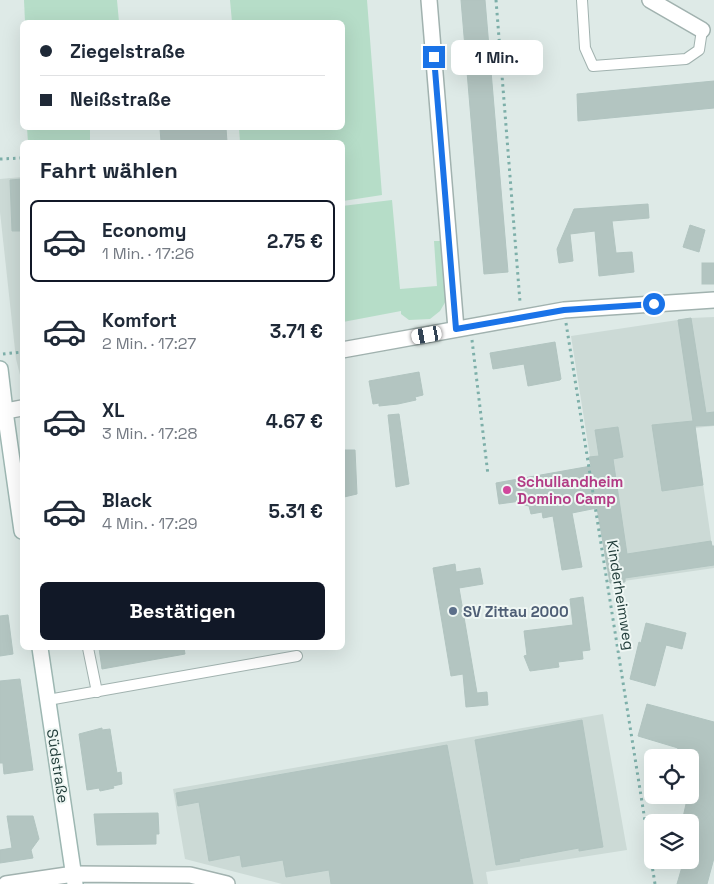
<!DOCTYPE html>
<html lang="de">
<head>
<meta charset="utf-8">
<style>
	body { margin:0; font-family:"Space Grotesk",sans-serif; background:#f6f6f7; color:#1f2937; height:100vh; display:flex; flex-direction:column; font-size:19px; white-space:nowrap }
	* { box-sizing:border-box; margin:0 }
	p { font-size:16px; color:#747a83 }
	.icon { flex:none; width:28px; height:28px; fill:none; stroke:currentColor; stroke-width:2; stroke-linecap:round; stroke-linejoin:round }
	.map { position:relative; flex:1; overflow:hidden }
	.side { position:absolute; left:20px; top:140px; width:325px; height:510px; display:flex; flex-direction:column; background:#fff; border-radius:8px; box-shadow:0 5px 20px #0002 }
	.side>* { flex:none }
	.hud { position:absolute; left:20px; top:20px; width:325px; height:110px; border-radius:8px; box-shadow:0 5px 20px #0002; display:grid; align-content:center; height:110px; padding:0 20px; background:#fff }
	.controls { position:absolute; left:644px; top:749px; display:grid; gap:10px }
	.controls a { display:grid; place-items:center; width:55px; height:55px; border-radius:8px; background:#fff; box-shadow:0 5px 20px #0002; font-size:25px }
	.end { position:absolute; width:22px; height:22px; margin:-11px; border:6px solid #1a73e8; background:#fff; box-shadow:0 0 0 2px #fff }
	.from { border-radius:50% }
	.bubble { position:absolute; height:35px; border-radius:8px; background:#fff; box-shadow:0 5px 20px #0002; font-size:16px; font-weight:800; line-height:35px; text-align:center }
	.car { position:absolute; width:15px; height:30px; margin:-15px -8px; border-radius:6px; box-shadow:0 0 4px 1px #0007; background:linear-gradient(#fff 24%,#345 0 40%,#fff 0 76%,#345 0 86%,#fff 0) }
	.hud b { display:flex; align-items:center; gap:18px; height:48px; font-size:19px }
	.hud b+b { border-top:1px solid #e0e1e3 }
	.hud i { width:12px; height:12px; background:#1f2937 }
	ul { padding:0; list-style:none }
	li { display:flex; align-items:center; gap:15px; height:82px; margin:0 10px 8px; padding:0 10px; border:2px solid transparent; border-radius:8px }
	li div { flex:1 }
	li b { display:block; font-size:19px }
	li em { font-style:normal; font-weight:800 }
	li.active { border-color:#111827 }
	li>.icon { width:45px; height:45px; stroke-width:1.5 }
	h2 { padding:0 20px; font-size:22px; line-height:60px }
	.cta { display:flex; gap:10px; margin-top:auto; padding:10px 20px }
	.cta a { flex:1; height:58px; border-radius:8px; background:#111827; color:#fff; font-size:20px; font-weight:800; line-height:58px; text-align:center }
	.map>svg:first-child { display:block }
	.built { fill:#ccdad6 }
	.green { fill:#b6ddc8 }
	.building { fill:#b3c5c1; stroke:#b1c4c0 }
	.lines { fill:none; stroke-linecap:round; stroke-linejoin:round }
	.service-casing { stroke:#a1b2af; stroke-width:12 }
	.minor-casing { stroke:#a1b2af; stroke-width:18 }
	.secondary-casing { stroke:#9db7b2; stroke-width:18 }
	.path { stroke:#7dafa9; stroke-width:3; stroke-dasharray:2.5 4; stroke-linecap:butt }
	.service { stroke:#fff; stroke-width:10 }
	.minor { stroke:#fff; stroke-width:15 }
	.secondary { stroke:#fff; stroke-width:15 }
	.route { stroke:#1a73e8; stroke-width:6 }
	.hotel-dot { fill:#d1479c; stroke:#eff7f4; stroke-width:2 }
	.service-dot { fill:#5c6f8a; stroke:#eff7f4; stroke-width:2 }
	.labels { text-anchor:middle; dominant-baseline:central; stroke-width:4; stroke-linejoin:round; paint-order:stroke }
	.hotel-label { font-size:15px; font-weight:bold; fill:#b23c85; stroke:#eff7f4; text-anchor:start }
	.street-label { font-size:15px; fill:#1f3b38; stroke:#eff7f4 }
	.service-label { font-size:15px; font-weight:bold; fill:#4e5e75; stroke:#eff7f4; text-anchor:start }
</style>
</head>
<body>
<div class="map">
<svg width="714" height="884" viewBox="0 0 714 884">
	<rect width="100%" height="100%" fill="#deeae7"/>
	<g class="built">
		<path d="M22,177V383L16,359L0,212V179Z"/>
		<path d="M714,317V426L695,428L712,546H714V568L610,583L571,336L691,318Z"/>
		<path d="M603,714L627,850L486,872L488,884H282L185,859L173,789Z"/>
	</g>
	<g class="green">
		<path d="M24,0H117L119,22H25Z"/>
		<path d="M230,0H367L382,195L343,201L342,142H240L239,128H342V22H232Z"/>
		<path d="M27,128H90V142H28Z"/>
		<path d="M392,200L400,289L437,286L434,241H443L447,299L440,311L430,319L409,320L401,314V311L343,322L342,206Z"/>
	</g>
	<g class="building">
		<path d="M461,0H485L508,272L484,274Z"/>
		<path d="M714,81V108L578,121L577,94Z"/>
		<path d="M160,128H226L227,142H161Z"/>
		<path d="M22,179V231H12L10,180Z"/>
		<path d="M648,204L649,218L612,221L616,253L632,252L634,272L599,276L595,231L570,234L573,261L559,263L557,249L574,209Z"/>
		<path d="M690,225L705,230L699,252L683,247Z"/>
		<rect x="702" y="263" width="12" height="21"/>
		<path d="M691,318L706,413L714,412V425L695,426L703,485L662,491L652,425L693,421L678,320Z"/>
		<path d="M555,342L561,379L560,380L528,386L524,364L493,369L490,353Z"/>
		<path d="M419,372L423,395L415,397L416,400L398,404L379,406V403L373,404L369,381Z"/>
		<path d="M399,414L409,484L396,487L388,415Z"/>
		<path d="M618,427L623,457L613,459L627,554L711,541L712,546H714V565L625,578V582L610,583L597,508L572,513L582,567L562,570L553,516L543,518L542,512L531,514L529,506L524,505L521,501L499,504L496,483L591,466L589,457L599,456L595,430Z"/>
		<path d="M345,450H355L357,494L344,497Z"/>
		<path d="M455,564L456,572L480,568L483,584L459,588L477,693L487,692L488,705L466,707L463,674L451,676L433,568Z"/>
		<path d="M583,597L590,650L582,651L583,659L558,662L559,667L530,671L524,656L527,655L524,631L573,625L570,599Z"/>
		<path d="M8,615L13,654L0,656V616Z"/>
		<path d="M646,623L686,633L682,649L666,645L655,686L630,679L639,642L641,643Z"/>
		<path d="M99,648H184L185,654L102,669Z"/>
		<path d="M20,679L33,770L4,774L3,763H0V681Z"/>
		<path d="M647,704L714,722V858L707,884H677L684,860H690V822H682L688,795H690V758H675L678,748L638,736Z"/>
		<path d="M582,720L603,847L579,851V848L519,859L520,861L496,865L475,740Z"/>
		<path d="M102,728V730L110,729L117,773L121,772L122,784L113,786L114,788L100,791L99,788L87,790L79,734Z"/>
		<path d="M447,745L473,884H331L329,870L286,877L283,860L242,867L240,855L209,861L199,802L178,806L176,793Z"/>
		<path d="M158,813L159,834H156V844L97,845L94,814Z"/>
		<path d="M7,816H33L39,839L31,850L33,858L0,863V850L12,848Z"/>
	</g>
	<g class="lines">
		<defs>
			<g id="service">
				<path d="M582,0L585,48L593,66L686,59L699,50L702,30"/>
				<path d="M88,648L97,692"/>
				<path d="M48,700L297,656"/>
			</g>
			<g id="minor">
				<path d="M429,0L456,329"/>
				<path d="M650,0L702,30"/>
				<path d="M342,350L564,310L714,300"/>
				<path d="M0,412L22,408"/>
				<path d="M6,884L74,874L190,875L227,884"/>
			</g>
			<g id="secondary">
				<path d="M0,369L5,411L22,531"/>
				<path d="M40,648L75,884"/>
			</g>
		</defs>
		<use href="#service" class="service-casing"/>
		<use href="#minor" class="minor-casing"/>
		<use href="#secondary" class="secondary-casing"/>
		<g class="path">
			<path d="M496,0L520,302"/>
			<path d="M0,159L22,158"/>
			<path d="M566,323L655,884"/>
			<path d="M472,340L488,475"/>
			<path d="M3,354L22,352"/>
		</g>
		<use href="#service" class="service"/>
		<use href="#minor" class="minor"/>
		<use href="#secondary" class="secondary"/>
	</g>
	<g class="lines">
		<path class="route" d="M434,57L456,329L564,310L654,304"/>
	</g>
	<circle class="hotel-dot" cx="507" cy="490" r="5"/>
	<circle class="service-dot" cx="453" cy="611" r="5"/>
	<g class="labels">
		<g class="hotel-label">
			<text x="517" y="481">Schullandheim<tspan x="517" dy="17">Domino Camp</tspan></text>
		</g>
		<g class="street-label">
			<text transform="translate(621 595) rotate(81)">Kinderheimweg</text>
			<text transform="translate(58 766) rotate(81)">Südstraße</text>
		</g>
		<g class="service-label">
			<text x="463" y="611">SV Zittau 2000</text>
		</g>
	</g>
</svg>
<div class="controls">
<a><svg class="icon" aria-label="locate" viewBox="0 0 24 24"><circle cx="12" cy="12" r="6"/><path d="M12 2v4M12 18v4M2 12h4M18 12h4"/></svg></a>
<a><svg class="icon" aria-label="layers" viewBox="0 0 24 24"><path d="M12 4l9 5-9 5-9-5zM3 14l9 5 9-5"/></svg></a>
</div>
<i class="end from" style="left:654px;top:304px"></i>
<i class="end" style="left:434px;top:57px"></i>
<div class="bubble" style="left:451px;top:40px;width:92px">1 Min.</div>
<i class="car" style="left:427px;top:335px;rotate:260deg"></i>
<div class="hud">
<b><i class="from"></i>Ziegelstraße</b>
<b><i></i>Neißstraße</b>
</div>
<section class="side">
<h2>Fahrt wählen</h2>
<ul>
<li class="active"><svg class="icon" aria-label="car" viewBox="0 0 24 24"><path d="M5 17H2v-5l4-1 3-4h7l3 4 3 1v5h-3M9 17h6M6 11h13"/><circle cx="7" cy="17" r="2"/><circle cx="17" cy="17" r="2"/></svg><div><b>Economy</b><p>1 Min. · 17:26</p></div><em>2.75 €</em></li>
<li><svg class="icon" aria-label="car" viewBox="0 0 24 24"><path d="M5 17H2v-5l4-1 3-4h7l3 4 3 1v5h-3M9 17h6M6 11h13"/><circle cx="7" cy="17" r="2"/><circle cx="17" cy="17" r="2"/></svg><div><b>Komfort</b><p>2 Min. · 17:27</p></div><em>3.71 €</em></li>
<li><svg class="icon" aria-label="car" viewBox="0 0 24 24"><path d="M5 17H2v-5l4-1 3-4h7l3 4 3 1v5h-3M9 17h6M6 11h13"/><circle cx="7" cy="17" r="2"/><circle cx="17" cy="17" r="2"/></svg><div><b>XL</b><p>3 Min. · 17:28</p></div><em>4.67 €</em></li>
<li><svg class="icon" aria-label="car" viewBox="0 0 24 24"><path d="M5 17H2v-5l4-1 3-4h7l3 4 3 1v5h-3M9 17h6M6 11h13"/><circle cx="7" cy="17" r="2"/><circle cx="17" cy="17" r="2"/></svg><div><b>Black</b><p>4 Min. · 17:29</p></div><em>5.31 €</em></li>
</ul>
<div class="cta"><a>Bestätigen</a></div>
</section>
</div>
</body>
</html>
